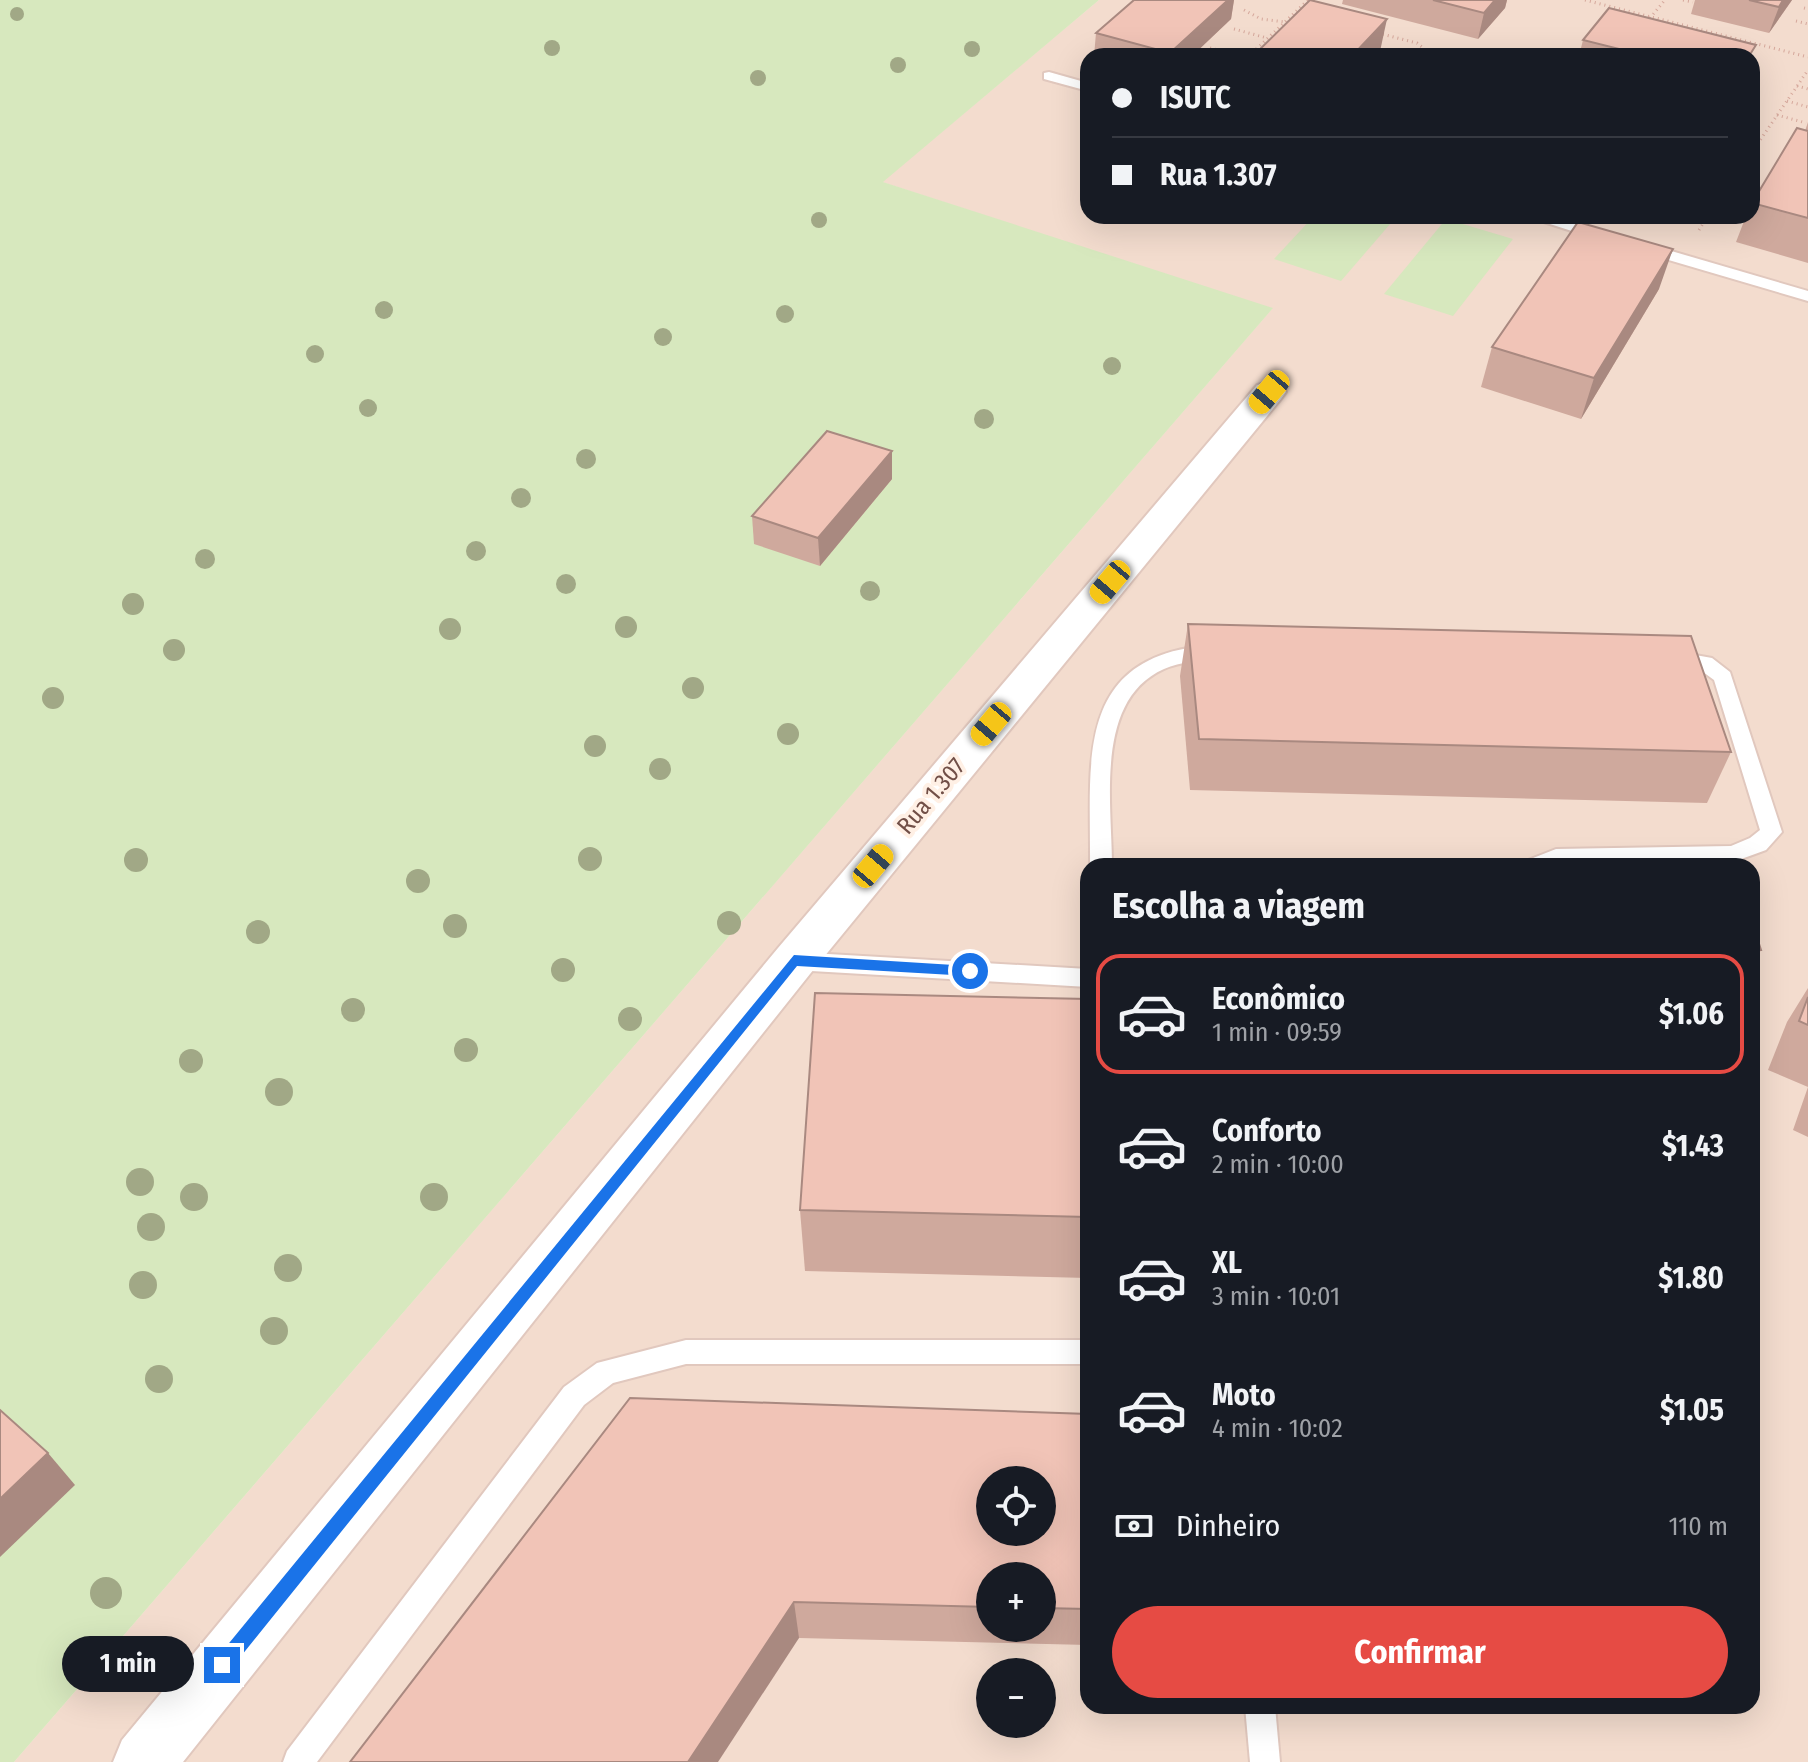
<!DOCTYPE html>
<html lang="pt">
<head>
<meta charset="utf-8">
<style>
	body { margin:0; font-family:"Fira Sans Condensed",sans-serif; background:#242831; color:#f1f3f6; height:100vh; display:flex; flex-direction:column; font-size:30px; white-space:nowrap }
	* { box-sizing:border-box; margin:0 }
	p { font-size:26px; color:#9ea1a6 }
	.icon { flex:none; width:44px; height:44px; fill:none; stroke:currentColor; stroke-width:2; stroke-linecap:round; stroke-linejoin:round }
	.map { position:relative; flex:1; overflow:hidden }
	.drawer { position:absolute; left:1080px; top:858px; width:680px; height:856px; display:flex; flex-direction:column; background:#171b24; border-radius:24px; box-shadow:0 8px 32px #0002 }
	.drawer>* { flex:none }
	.banner { position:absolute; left:1080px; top:48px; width:680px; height:176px; border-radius:24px; box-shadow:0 8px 32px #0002; display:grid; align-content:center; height:176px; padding:0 32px; background:#171b24 }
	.fabs { position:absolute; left:976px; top:1466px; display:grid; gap:16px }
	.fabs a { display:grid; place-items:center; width:80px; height:80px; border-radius:50%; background:#171b24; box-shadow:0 8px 32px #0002; font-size:40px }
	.end { position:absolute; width:36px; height:36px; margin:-18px; border:10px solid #1a73e8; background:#fff; box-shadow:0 0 0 4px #fff }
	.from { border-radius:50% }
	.bubble { position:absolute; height:56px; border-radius:28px; background:#171b24; box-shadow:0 8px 32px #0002; font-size:26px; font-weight:700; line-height:56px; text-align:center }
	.car { position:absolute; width:24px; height:48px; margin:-24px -12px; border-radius:10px; box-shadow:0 0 6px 2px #0007; background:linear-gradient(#f5c518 24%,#345 0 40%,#f5c518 0 76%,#345 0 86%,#f5c518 0) }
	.banner b { display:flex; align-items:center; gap:28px; height:76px; font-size:30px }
	.banner b+b { border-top:2px solid #363941 }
	.banner i { width:20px; height:20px; background:#f1f3f6 }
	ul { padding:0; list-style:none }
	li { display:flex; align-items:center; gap:24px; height:120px; margin:0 16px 12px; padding:0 16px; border:4px solid transparent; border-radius:24px }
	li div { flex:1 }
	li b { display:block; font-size:30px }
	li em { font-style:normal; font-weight:700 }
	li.selected { border-color:#e64b44 }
	li>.icon { width:72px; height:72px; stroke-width:1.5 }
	h2 { padding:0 32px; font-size:36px; line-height:96px }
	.pay { display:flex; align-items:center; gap:20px; height:88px; padding:0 32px; font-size:30px }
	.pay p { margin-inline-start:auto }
	.primary-button { display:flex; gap:16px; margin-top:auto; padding:16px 32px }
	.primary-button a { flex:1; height:92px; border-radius:48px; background:#e64b44; color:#fff; font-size:32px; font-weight:700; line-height:92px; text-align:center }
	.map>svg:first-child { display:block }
	.residential { fill:#f3dcce; fill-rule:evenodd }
	.green { fill:#d7e8be }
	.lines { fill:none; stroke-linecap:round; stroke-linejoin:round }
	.service-casing { stroke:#e1c8be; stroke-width:4 }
	.minor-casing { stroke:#e1c8be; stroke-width:4 }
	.path { stroke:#d5a79b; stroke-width:3; stroke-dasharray:1 4; stroke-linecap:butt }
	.service { fill:#fff; fill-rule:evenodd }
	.minor { fill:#fff; fill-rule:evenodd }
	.tree { fill:#a1a886 }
	.wall { fill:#cfa99d; fill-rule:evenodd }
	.shaded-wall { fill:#a98980 }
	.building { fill:#f1c4b7; stroke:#a98980; stroke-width:2; fill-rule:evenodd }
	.route { fill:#1a73e8 }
	.labels { text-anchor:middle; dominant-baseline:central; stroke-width:8; stroke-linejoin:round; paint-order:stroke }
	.street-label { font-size:24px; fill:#714f47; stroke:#fff0e5 }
</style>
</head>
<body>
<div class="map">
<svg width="1808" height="1762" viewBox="0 0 1808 1762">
	<rect width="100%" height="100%" fill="#fcebdf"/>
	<path class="residential" d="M1099,0H1808V1762H14L1272,309L882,182ZM1088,56H1752V216H1088ZM1088,866H1752V1706H1088ZM990,1480H1042V1532H990ZM990,1576H1042V1628H990ZM990,1672H1042V1724H990Z"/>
	<g class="green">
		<path d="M0,0H1099L883,182L1273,308L14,1762H0Z"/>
		<path d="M1314,216H1397L1341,281L1274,259Z"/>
		<path d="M1446,219L1513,239L1453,316L1384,294Z"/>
	</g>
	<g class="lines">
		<defs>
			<g id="service">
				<path d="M1049,72L1088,83V91L1044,79V73Z"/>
				<path d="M1525,216H1550L1611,236L1603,241Z"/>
				<path d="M1644,243L1808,291V301L1638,251L1636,248Z"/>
				<path d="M1211,645L1218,647L1221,652L1218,657C1200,662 1181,661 1164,669C1094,700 1112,803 1112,866H1090C1091,761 1073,656 1211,645Z"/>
				<path d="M1673,651L1712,658L1730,672L1782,832L1766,850L1733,862L1525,866L1528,860L1556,849L1731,846L1750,838L1760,830L1714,680L1699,669L1666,663L1663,658L1666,653Z"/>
				<path d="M794,952L1088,969V987L794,970L786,967L783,961L786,955Z"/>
				<path d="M686,1340H1088V1364H686L613,1383L584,1405L317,1762H283L287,1751L564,1387L597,1363Z"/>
				<path d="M1245,1706H1275L1280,1762H1250Z"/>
			</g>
			<path id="minor" d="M1269,382L1281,385L1286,392L1281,399L810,974L183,1762H113L122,1740L778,948L1257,385Z"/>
		</defs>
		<use href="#service" class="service-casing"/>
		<use href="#minor" class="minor-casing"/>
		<g class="path">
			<path d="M1585,0L1808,57"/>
			<path d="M1683,0L1693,2"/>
			<path d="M1804,8L1808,9"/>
			<path d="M1244,10L1261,19L1293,23"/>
			<path d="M1650,18L1665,0"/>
			<path d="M1796,21L1808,24"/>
			<path d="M1234,29L1267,38"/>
			<path d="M1378,33L1417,43L1433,56"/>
			<path d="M1210,48L1240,56"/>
			<path d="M1249,56L1308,0"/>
			<path d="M1797,86L1808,89"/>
			<path d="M1787,101L1808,107"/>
			<path d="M1777,115L1806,123"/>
			<path d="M1752,152L1808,70"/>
			<path d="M1699,230L1708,216"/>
		</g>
		<use href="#service" class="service"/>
		<use href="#minor" class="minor"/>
	</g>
	<g class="tree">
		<circle cx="17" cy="14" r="7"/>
		<circle cx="552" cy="48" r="8"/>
		<circle cx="972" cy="49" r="8"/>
		<circle cx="898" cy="65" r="8"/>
		<circle cx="758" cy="78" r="8"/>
		<circle cx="819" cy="220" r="8"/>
		<circle cx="384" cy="310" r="9"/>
		<circle cx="785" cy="314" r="9"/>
		<circle cx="663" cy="337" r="9"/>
		<circle cx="315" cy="354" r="9"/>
		<circle cx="1112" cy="366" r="9"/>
		<circle cx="368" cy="408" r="9"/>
		<circle cx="984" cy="419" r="10"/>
		<circle cx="586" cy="459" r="10"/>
		<circle cx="521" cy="498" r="10"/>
		<circle cx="476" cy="551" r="10"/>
		<circle cx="205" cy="559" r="10"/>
		<circle cx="566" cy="584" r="10"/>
		<circle cx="870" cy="591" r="10"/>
		<circle cx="133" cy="604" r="11"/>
		<circle cx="626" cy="627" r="11"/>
		<circle cx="450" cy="629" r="11"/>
		<circle cx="174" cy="650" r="11"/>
		<circle cx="693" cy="688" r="11"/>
		<circle cx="53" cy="698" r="11"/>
		<circle cx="788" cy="734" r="11"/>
		<circle cx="595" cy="746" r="11"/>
		<circle cx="660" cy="769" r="11"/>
		<circle cx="590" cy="859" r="12"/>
		<circle cx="136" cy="860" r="12"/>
		<circle cx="418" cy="881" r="12"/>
		<circle cx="729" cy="923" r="12"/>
		<circle cx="455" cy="926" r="12"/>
		<circle cx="258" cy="932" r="12"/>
		<circle cx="563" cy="970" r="12"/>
		<circle cx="353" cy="1010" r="12"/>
		<circle cx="630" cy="1019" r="12"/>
		<circle cx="466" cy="1050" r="12"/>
		<circle cx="191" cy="1061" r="12"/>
		<circle cx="279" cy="1092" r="14"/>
		<circle cx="140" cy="1182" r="14"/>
		<circle cx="194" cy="1197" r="14"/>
		<circle cx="434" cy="1197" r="14"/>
		<circle cx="151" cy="1227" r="14"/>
		<circle cx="288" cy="1268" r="14"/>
		<circle cx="143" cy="1285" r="14"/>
		<circle cx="274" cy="1331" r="14"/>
		<circle cx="159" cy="1379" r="14"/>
		<circle cx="106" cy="1593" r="16"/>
	</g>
	<g class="wall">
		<path d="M1134,0H1234L1231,19L1192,56H1094L1096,33Z"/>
		<path d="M1343,0H1507L1505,8L1478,39L1342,4Z"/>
		<path d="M1695,0H1792L1769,33L1691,14Z"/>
		<path d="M1583,40L1752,56H1579Z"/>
		<path d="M1808,122V263L1736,242L1746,216H1752V201L1805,131Z"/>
		<path d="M1659,289L1581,419L1481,387L1492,347Z"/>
		<path d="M892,451V479L820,566L754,544L752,516Z"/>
		<path d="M1188,624L1731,752L1707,803L1190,790L1180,676Z"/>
		<path d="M1752,922L1761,950L1754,964H1752Z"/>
		<path d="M1808,988V1137L1793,1130L1808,1087L1768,1070L1787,1022Z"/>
		<path d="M1088,999V1278L805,1271L800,1210Z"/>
		<path d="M1088,1414V1645L799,1638L350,1762ZM990,1576H1042V1628H990Z"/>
	</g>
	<g class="shaded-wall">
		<path d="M1228,0H1234L1231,19L1192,56H1169L1170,53Z"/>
		<path d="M1495,0H1507L1505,8L1478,39L1484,13Z"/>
		<path d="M1783,0H1792L1769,33L1779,7Z"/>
		<path d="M1387,19L1379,56H1352Z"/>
		<path d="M1673,249L1659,289L1581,419L1594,378Z"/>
		<path d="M892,451V479L820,566L818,538Z"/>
		<path d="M48,1453L75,1485L0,1557V1499Z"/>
		<path d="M794,1602L799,1638L718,1762H688Z"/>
	</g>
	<g class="building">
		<path d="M1134,0H1228L1170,53L1096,33Z"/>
		<path d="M1310,0L1387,19L1352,56H1253Z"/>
		<path d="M1433,0H1495L1484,13Z"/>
		<path d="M1749,0H1783L1779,7Z"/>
		<path d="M1609,8L1756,45L1749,56H1647L1583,40Z"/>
		<path d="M1797,128L1808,131V218L1752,203Z"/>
		<path d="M1578,222L1673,249L1594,378L1492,347Z"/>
		<path d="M827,431L892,451L818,538L752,516Z"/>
		<path d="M1188,624L1691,636L1731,752L1199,739Z"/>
		<path d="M1752,922L1761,950H1752Z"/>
		<path d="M815,993L1088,999V1217L800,1210Z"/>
		<path d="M1808,997V1025L1799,1021Z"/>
		<path d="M630,1398L1088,1414V1609L1042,1608V1576H990V1607L794,1602L688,1762H350ZM990,1480H1042V1532H990Z"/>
		<path d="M0,1410L48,1453L0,1499Z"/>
	</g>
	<path class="route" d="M794,955L970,966L977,971L970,976L797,966L229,1671H216V1659Z"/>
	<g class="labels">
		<g class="street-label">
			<text transform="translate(931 796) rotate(-50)">Rua 1.307</text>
		</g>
	</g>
</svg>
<div class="fabs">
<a><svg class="icon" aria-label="locate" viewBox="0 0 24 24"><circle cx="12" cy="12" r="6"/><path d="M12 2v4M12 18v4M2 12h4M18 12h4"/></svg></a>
<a>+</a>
<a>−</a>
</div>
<i class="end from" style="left:970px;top:971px"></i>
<i class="end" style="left:222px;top:1665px"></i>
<div class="bubble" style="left:62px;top:1636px;width:132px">1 min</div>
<i class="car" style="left:1269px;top:392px;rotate:220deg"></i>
<i class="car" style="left:1110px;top:582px;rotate:220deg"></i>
<i class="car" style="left:991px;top:724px;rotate:220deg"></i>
<i class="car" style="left:873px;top:866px;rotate:40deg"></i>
<div class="banner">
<b><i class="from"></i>ISUTC</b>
<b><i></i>Rua 1.307</b>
</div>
<section class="drawer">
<h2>Escolha a viagem</h2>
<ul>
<li class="selected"><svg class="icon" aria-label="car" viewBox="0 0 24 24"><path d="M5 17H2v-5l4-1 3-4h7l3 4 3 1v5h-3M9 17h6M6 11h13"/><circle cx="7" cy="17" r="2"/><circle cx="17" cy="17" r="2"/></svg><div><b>Econômico</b><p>1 min · 09:59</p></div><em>$1.06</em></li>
<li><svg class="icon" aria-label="car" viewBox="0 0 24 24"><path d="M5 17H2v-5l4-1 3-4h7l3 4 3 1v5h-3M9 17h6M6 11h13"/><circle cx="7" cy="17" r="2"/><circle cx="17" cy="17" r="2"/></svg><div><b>Conforto</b><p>2 min · 10:00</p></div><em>$1.43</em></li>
<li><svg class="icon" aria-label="car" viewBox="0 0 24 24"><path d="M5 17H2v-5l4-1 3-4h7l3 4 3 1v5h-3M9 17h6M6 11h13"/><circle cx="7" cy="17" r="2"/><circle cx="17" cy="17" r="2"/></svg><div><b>XL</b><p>3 min · 10:01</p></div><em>$1.80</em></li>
<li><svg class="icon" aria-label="car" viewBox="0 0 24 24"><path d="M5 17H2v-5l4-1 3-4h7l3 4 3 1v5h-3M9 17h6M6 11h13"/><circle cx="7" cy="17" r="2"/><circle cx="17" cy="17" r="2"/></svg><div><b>Moto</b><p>4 min · 10:02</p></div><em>$1.05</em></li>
</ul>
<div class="pay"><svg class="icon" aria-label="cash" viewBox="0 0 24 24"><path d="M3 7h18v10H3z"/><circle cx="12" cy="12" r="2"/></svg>Dinheiro<p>110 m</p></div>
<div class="primary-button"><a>Confirmar</a></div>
</section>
</div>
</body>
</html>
